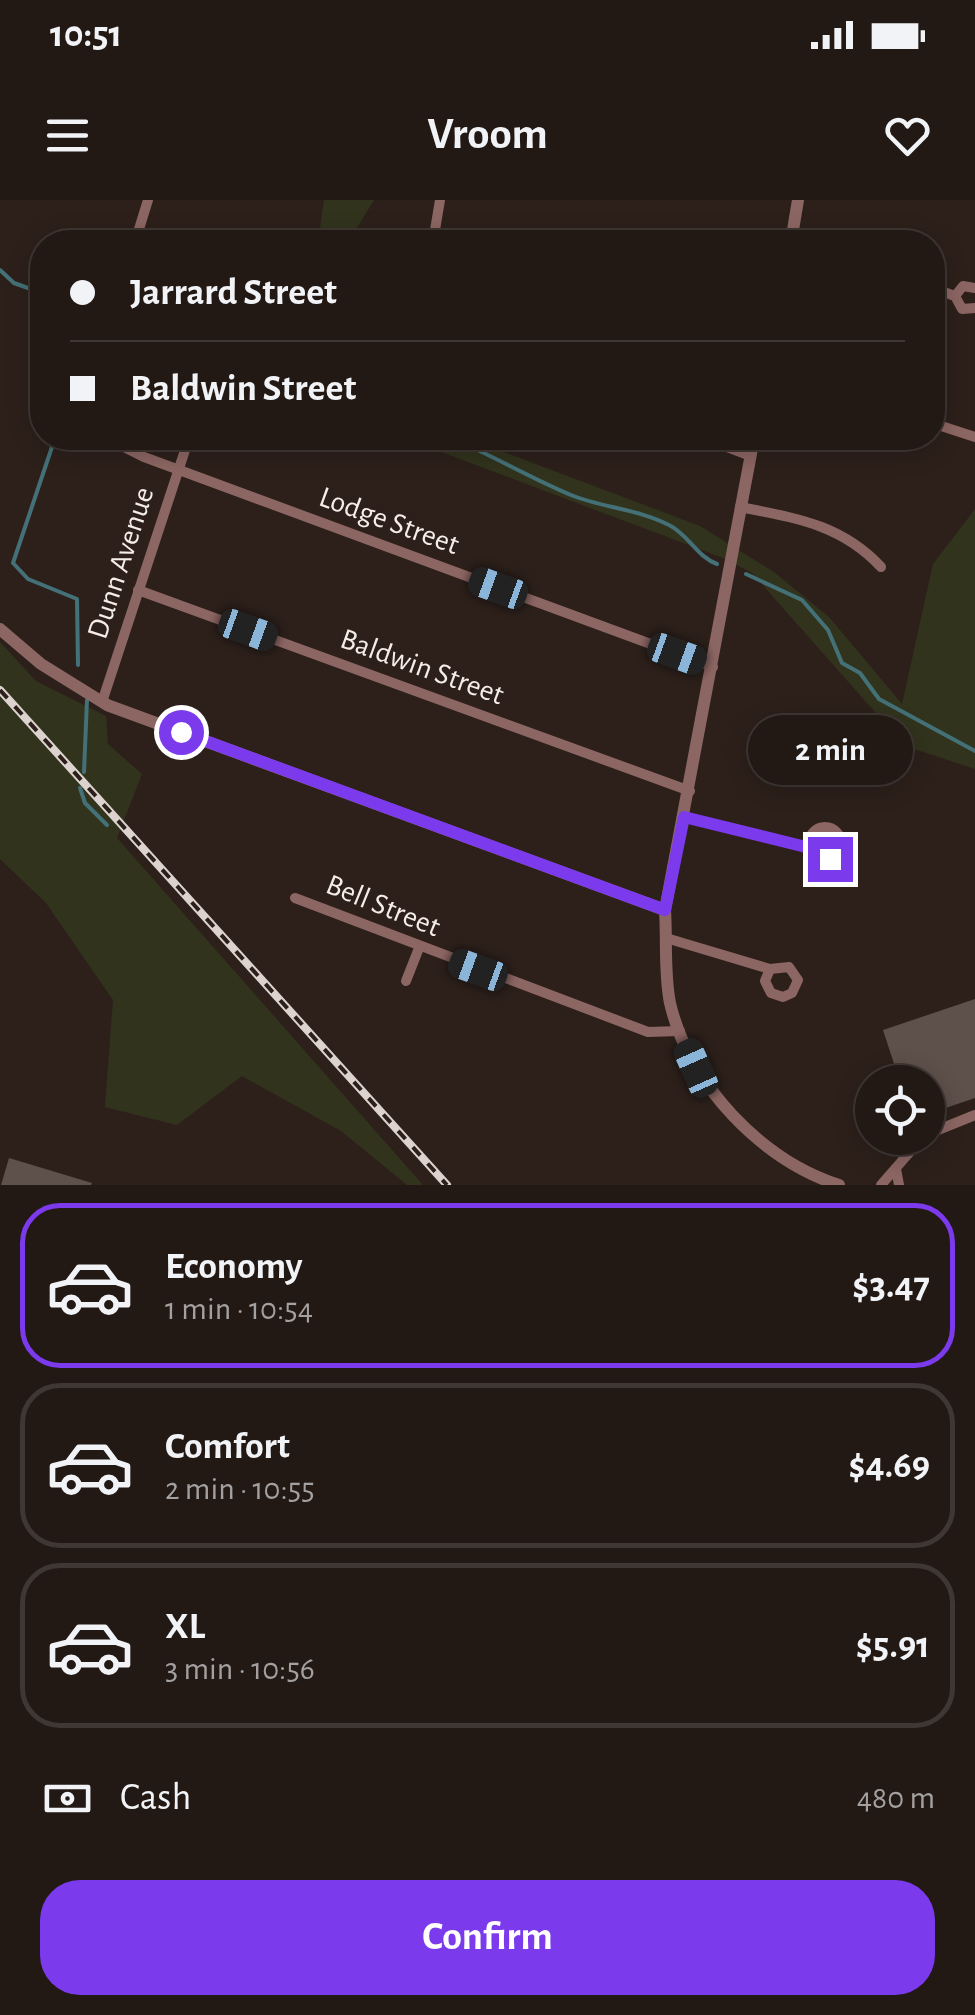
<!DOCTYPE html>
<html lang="en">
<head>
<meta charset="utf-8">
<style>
	body { margin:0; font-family:"Alegreya Sans",sans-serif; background:#2a211d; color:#f1f3f6; height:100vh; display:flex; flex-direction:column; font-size:38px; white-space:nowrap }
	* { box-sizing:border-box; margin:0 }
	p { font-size:32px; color:#a2a0a0 }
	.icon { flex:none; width:55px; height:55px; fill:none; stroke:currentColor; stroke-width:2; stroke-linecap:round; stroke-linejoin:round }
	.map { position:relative; height:985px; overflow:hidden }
	.side { display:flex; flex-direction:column; background:#221814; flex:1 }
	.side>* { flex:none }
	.hud { position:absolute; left:30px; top:30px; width:915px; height:220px; border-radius:40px; box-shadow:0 5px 25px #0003,0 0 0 2px #3f3734; display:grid; align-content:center; height:220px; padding:0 40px; background:#221814 }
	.buttons { position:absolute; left:855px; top:865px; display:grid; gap:20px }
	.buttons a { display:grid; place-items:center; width:90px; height:90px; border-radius:50%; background:#221814; box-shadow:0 5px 25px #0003,0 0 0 2px #3f3734; font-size:50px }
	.end { position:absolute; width:45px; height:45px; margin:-22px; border:12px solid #7c3aed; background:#fff; box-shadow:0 0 0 5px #fff }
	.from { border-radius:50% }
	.bubble { position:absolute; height:70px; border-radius:35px; background:#221814; box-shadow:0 5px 25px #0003,0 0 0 2px #3f3734; font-size:32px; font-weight:700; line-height:70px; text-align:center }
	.car { position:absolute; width:30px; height:60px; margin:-30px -15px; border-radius:12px; box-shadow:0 0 8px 2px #0007; background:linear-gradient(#222 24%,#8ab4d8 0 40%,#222 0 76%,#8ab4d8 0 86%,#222 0) }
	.hud b { display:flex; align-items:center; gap:35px; height:95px; font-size:38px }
	.hud b+b { border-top:2px solid #3f3734 }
	.hud i { width:25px; height:25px; background:#f1f3f6 }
	ul { padding:18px 0 0; list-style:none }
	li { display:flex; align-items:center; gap:30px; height:165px; margin:0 20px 15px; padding:0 20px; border:5px solid #3f3734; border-radius:40px }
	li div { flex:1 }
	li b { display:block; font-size:38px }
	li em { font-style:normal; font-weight:700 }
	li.active { border-color:#7c3aed }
	li>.icon { width:90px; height:90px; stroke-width:1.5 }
	.pay { display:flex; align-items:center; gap:25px; height:110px; padding:0 40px; font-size:38px }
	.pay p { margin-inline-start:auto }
	.button { display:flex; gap:20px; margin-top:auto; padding:20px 40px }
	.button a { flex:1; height:115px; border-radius:40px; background:#7c3aed; color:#fff; font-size:40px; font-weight:700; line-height:115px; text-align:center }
	.status { display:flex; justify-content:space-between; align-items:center; height:70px; padding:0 50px; background:#221814; direction:ltr }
	.status svg { height:28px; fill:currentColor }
	header { display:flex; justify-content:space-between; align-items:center; height:130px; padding:0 40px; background:#221814; font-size:45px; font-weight:700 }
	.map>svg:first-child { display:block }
	.green { fill:#31331d }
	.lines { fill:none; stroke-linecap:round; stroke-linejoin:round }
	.stream { stroke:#447178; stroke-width:4 }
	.building { fill:#5e504a }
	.minor { stroke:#8c6663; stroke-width:10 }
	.tertiary { stroke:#8c6663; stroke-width:12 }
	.rail-casing { stroke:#dcd3cf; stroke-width:8 }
	.rail { stroke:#2d201b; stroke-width:4; stroke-dasharray:11; stroke-linecap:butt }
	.route { stroke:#7c3aed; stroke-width:12 }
	.labels { text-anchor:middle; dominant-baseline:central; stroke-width:8; stroke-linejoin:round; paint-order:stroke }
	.street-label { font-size:30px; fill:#f5ede9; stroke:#2d201b }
</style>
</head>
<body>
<div class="status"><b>10:51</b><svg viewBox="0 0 49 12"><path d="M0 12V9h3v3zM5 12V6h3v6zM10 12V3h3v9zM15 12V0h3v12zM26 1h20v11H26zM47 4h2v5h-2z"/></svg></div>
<header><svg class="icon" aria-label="menu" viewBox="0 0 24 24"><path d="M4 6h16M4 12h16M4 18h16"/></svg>Vroom<svg class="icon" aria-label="heart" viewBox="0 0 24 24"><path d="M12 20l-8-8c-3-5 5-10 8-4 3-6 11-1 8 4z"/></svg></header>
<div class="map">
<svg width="975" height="985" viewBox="0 0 975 985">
	<rect width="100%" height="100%" fill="#2d201b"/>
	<g class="green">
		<path d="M324,0H374L348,42H318Z"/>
		<path d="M266,238H467L700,326L774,372L829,417L902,504L933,364L975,309V569L905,546L752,373L723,358L412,241Z"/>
		<path d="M0,442L36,481L106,516L108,544L142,574L117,638L423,985H407L341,931L242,876L177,925L105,907L113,800L46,703L0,659Z"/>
	</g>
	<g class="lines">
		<g class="stream">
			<path d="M0,70L14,83L42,93"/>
			<path d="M55,238L13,363L28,379L77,399L78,465"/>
			<path d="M451,238C492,255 530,278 571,295C603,308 638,309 669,325C688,334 697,357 717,364"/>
			<path d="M746,374L802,400L828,430L842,463L860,473L879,499L975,551"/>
			<path d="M84,572L87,500"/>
			<path d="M80,588L85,603L107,625"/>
		</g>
	</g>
	<g class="building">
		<path d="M975,799V898L928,914V882H900L883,830Z"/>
		<path d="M9,958L92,983L91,985H1Z"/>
	</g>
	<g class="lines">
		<g class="minor">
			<path d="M135,42L148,0"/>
			<path d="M433,42L440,0"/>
			<path d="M932,88L955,96"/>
			<path d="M975,88L963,86L955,96L962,109L975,108"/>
			<path d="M932,223L975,237"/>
			<path d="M106,238L144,257L713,467"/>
			<path d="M703,238L751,256"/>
			<path d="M740,307C795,318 841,324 881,367"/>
			<path d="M138,390L690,591"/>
			<path d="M107,505L103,499L189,238"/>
			<path d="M684,617L810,648"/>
			<circle cx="825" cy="643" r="16"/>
			<path d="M295,698L648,832L680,831"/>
			<path d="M666,738L770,769L789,767L798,780L792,793L783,797L771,793L765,781L770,769"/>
			<path d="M406,781L419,748"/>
			<path d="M928,934L975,915"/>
			<path d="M896,969L899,985"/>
			<path d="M881,985L922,938"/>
		</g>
		<g class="tertiary">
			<path d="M791,42L798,0"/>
			<path d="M754,238L665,710C667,741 664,773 670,803C689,884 761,960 839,985"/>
			<path d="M0,429L41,464L107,505L665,710"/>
		</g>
		<defs>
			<path id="rail" d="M0,490L447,985"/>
		</defs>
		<use href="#rail" class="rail-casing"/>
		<use href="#rail" class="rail"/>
	</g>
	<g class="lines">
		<path class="route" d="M181,532L665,710L684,617L810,648L817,657L830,659"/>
	</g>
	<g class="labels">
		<g class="street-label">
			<text transform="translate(389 321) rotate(20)">Lodge Street</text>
			<text transform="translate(121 363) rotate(-72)">Dunn Avenue</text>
			<text transform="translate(422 467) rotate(20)">Baldwin Street</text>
			<text transform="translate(383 706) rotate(22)">Bell Street</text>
		</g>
	</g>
</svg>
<div class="buttons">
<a><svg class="icon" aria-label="locate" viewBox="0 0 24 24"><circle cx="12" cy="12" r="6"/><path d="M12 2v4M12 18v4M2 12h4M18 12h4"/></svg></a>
</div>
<i class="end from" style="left:181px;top:532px"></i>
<i class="end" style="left:830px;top:659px"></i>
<div class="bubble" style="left:748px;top:515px;width:165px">2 min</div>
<i class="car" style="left:498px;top:388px;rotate:290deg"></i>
<i class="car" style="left:248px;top:430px;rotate:110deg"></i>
<i class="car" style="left:677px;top:454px;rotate:110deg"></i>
<i class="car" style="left:478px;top:770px;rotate:290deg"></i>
<i class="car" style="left:696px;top:868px;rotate:336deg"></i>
<div class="hud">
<b><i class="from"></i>Jarrard Street</b>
<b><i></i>Baldwin Street</b>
</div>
</div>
<section class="side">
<ul>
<li class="active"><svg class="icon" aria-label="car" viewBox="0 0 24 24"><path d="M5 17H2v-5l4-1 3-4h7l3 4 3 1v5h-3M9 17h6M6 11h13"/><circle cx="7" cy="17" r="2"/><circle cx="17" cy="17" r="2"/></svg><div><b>Economy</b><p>1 min · 10:54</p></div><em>$3.47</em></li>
<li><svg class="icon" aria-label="car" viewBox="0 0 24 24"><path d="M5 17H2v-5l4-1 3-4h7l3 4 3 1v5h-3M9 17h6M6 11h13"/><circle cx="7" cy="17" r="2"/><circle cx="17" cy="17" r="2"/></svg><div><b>Comfort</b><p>2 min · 10:55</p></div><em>$4.69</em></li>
<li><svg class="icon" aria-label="car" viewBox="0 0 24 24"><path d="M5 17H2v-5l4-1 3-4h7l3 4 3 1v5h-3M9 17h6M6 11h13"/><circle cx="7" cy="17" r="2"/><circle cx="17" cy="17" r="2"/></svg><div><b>XL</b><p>3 min · 10:56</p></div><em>$5.91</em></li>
</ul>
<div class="pay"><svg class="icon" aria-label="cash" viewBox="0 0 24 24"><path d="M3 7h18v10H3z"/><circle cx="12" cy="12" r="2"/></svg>Cash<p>480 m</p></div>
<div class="button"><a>Confirm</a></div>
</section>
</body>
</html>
